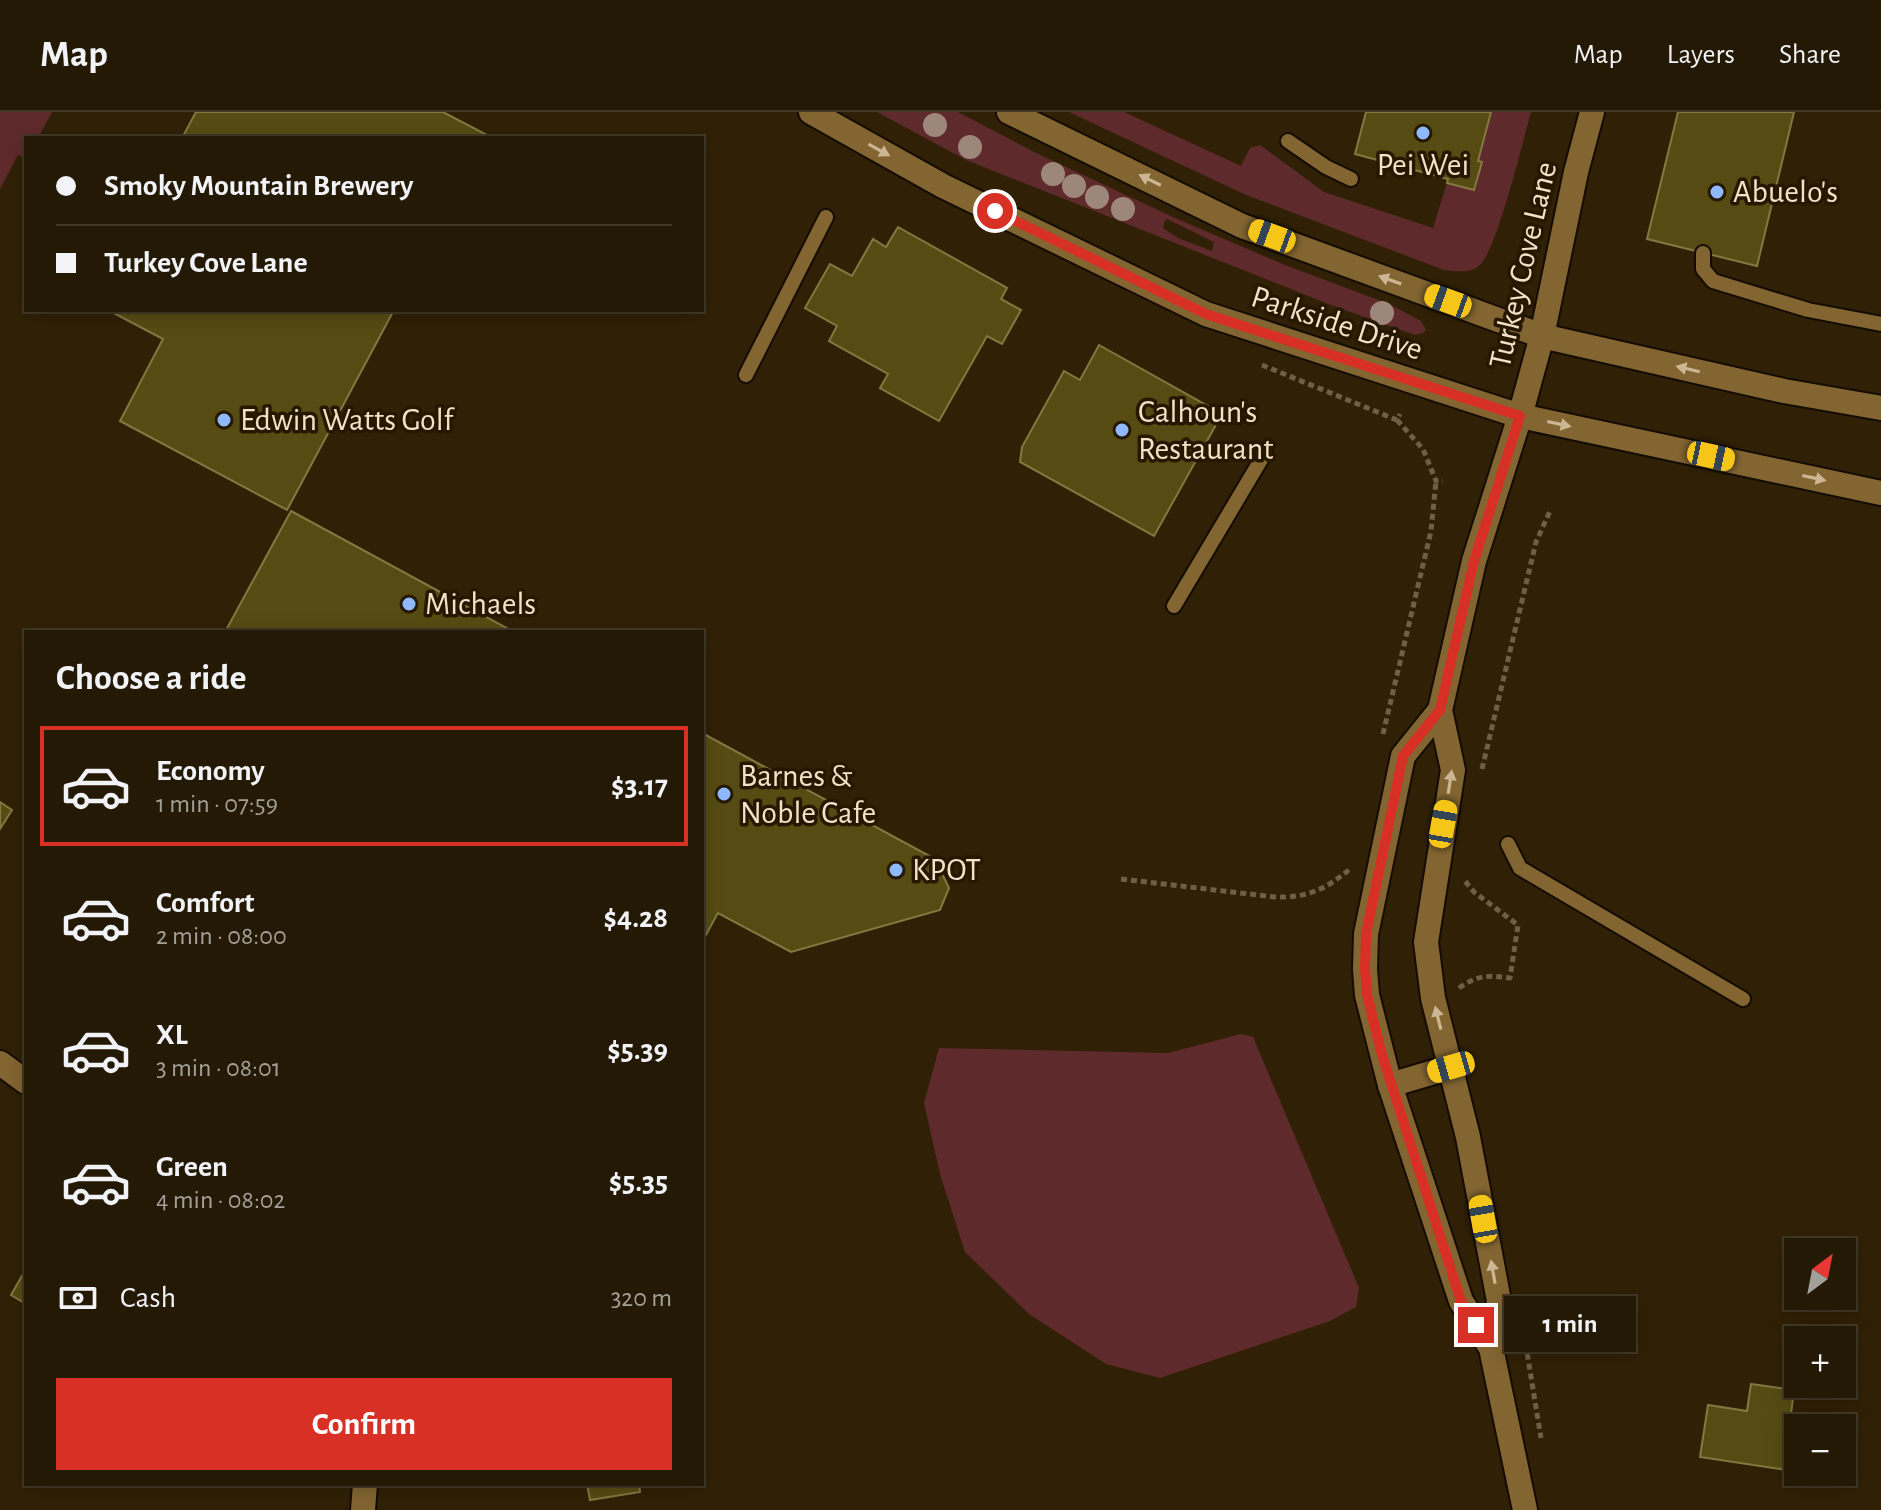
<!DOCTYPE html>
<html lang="en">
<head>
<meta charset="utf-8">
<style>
	body { margin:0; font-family:"Alegreya Sans",sans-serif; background:#302613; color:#f1f3f6; height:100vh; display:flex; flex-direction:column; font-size:30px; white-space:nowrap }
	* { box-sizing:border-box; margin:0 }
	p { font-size:26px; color:#a3a09a }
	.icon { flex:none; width:44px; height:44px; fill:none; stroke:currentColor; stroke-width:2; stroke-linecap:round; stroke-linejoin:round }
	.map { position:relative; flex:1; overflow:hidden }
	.sheet { position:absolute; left:24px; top:518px; width:680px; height:856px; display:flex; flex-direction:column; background:#241904; border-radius:0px; box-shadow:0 4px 20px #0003,0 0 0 2px #413826 }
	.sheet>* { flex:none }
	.hud { position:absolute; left:24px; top:24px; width:680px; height:176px; border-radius:0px; box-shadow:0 4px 20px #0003,0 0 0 2px #413826; display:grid; align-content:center; height:176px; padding:0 32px; background:#241904 }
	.needle { width:52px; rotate:32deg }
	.fabs { position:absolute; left:1784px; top:1126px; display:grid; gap:16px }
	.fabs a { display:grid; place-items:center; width:72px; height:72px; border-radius:0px; background:#241904; box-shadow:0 4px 20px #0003,0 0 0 2px #413826; font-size:40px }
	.end { position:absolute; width:36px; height:36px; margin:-18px; border:10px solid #d93025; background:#fff; box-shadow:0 0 0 4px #fff }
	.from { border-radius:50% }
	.bubble { position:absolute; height:56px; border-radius:0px; background:#241904; box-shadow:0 4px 20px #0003,0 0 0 2px #413826; font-size:26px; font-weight:700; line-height:56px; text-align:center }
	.car { position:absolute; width:24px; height:48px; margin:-24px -12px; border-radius:10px; box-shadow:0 0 6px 2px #0007; background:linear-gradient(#f5c518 24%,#345 0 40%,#f5c518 0 76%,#345 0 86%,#f5c518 0) }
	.hud b { display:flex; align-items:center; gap:28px; height:76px; font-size:30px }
	.hud b+b { border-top:2px solid #413826 }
	.hud i { width:20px; height:20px; background:#f1f3f6 }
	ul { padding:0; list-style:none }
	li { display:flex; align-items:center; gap:24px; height:120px; margin:0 16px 12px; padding:0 16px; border:4px solid transparent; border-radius:0px }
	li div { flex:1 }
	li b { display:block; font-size:30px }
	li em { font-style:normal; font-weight:700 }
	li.selected { border-color:#d93025 }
	li>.icon { width:72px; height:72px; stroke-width:1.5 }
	h2 { padding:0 32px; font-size:36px; line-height:96px }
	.pay { display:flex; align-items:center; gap:20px; height:88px; padding:0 32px; font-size:30px }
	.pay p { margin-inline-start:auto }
	.button { display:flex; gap:16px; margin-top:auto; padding:16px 32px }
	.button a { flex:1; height:92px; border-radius:0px; background:#d93025; color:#fff; font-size:32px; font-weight:700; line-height:92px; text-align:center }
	header { display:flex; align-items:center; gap:48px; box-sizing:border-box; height:112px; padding:0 40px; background:#241904; border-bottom:2px solid #413826 }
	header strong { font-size:38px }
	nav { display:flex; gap:44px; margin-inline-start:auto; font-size:28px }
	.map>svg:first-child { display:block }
	.green { fill:#5f2a2c; fill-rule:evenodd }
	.building { fill:#564c13; stroke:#837940; stroke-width:2 }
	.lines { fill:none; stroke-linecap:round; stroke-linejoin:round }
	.lane-casing { stroke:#140c01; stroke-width:18 }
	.street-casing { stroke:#140c01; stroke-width:28 }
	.secondary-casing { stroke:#140c01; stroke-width:28 }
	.path { stroke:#6f5f44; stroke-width:5; stroke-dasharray:6 4; stroke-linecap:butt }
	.lane { stroke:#836532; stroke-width:14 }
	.street { stroke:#836532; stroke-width:24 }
	.secondary { stroke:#836532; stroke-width:24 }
	.tree { fill:#9d877a }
	.oneway { fill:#ccb694 }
	.route { stroke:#d93025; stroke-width:10 }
	.poi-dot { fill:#8eb9fc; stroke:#261800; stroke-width:3 }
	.labels { text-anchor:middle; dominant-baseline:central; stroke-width:7; stroke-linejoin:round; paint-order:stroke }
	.poi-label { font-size:32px; fill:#f3e2c8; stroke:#261800; text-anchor:start }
	.street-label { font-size:32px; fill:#f3e2c8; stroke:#261800 }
</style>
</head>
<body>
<header>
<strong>Map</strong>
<nav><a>Map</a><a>Layers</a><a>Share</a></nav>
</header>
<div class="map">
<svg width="1881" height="1398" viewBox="0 0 1881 1398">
	<rect width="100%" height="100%" fill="#302106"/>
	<g class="green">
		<path d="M0,0H52L38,26H26V47L18,43L0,77Z"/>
		<path d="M877,0H958L1032,39L1175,106L1285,153L1389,192L1421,209L1426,218L1423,221L1415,223L1331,193L966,48ZM1167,107L1214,130L1212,139L1178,126L1163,116L1164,110Z"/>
		<path d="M1069,0H1124L1241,54L1250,36L1260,33L1324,80L1433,116L1447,71L1474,78L1481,50L1478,49L1491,0H1531C1523,29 1497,137 1480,153C1469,162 1457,159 1444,158L1244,82Z"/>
		<path d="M1241,922L1253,925L1359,1176L1356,1195L1330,1209L1160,1266L1106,1252L1029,1202L965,1140L940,1062L924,991L939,936L1168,941Z"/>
	</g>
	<g class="building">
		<path d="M196,0H443L487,23L486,26H182Z"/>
		<path d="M1366,0H1491L1478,49L1482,50L1474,78L1447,71L1448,67L1355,42Z"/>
		<path d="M1678,0H1794L1757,154L1647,127Z"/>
		<path d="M898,115L1007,176L1001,187L1021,198L1002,232L987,224L939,309L880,276L888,262L829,229L837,214L805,196L830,152L852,164L873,127L886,135Z"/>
		<path d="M108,198H394L287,398L120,309L163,227Z"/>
		<path d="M1099,233L1222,302L1154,424L1020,350L1022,335L1064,259L1080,268Z"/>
		<path d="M291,399L514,520H225Z"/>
		<path d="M702,621L935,747L949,776L940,798L791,840L718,801L702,830Z"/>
		<path d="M0,690L12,698L0,717Z"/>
		<path d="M26,1157V1192L11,1183Z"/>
		<path d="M1751,1272L1794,1278L1791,1302L1815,1306L1814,1316H1798V1360L1807,1361L1700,1345L1708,1293L1747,1299Z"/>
		<path d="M587,1372H639L640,1380L590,1388Z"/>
	</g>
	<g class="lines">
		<defs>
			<g id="lane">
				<path d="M1288,29L1326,55L1351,67"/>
				<path d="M1703,141V157L1713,169L1808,198L1881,212"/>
				<path d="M746,263L826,105"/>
				<path d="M1174,494L1265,341"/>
				<path d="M1508,732L1520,756L1743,887"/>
			</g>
			<g id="street">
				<path d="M1440,598L1403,644L1366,822L1365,857L1367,883L1390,973L1461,1189L1491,1236L1525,1398"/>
				<path d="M0,951L26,970"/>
				<path d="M1390,973L1451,955"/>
				<path d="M1491,1236L1499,1189L1468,1025L1433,886L1426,830L1453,658L1440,598L1474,449L1520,304L1542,224L1576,60L1592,0"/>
				<path d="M363,1398L365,1372"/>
			</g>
			<g id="secondary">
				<path d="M811,0L943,74L1206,202L1520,304L1881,381"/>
				<path d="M1009,0L1242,114L1542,224L1784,279L1881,296"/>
			</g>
		</defs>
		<use href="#lane" class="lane-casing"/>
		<use href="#street" class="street-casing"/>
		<use href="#secondary" class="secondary-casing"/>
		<g class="path">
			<path d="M1262,253L1397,308L1400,302"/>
			<path d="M1397,308L1423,337L1436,369H1443"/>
			<path d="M1383,622L1431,419L1436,369"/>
			<path d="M1482,657L1536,430L1550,399"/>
			<path d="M1121,767L1275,785C1307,786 1327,777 1351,756"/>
			<path d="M1459,876C1477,863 1489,863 1510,866L1518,813L1474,780L1465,769"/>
			<path d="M1524,1222L1541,1326"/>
		</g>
		<use href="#lane" class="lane"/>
		<use href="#street" class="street"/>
		<use href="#secondary" class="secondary"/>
	</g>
	<g class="tree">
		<circle cx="935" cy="13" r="12"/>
		<circle cx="970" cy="35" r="12"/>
		<circle cx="1053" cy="62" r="12"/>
		<circle cx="1074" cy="74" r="12"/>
		<circle cx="1097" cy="85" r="12"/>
		<circle cx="1123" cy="97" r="12"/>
		<circle cx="1382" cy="201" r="12"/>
	</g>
	<defs><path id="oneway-solid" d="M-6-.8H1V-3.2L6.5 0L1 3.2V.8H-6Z" transform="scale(2)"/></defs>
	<g class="oneway">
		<use href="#oneway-solid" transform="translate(879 38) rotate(29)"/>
		<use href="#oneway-solid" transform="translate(1150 68) rotate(-154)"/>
		<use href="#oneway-solid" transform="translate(1390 168) rotate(-160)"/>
		<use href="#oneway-solid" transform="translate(1688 257) rotate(-167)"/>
		<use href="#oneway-solid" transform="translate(1559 312) rotate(12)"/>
		<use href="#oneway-solid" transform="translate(1814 366) rotate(12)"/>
		<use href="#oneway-solid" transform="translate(1450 670) rotate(-81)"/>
		<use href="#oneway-solid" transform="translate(1438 906) rotate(-104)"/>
		<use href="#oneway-solid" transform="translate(1493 1160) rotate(-100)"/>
	</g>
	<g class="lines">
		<path class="route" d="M995,99L1206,202L1520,304L1474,449L1440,598L1403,644L1366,822L1365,857L1367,883L1382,943L1461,1189L1476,1213"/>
	</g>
	<g class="poi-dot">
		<circle cx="1423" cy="21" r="8"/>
		<circle cx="1717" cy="80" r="8"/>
		<circle cx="224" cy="308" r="8"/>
		<circle cx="1122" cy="318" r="8"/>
		<circle cx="409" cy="492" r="8"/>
		<circle cx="724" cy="682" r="8"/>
		<circle cx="896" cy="758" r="8"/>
	</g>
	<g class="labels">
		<g class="poi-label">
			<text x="1423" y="53" text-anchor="middle">Pei Wei</text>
			<text x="1733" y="80">Abuelo's</text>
			<text x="1138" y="300">Calhoun's<tspan x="1138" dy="37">Restaurant</tspan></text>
			<text x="240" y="308">Edwin Watts Golf</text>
			<text x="425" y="492">Michaels</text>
			<text x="740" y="664">Barnes &amp;<tspan x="740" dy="37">Noble Cafe</tspan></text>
			<text x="912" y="758">KPOT</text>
		</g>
		<g class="street-label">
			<text transform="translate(1523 153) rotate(-77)">Turkey Cove Lane</text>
			<text transform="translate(1337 211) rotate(18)">Parkside Drive</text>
		</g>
	</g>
</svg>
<div class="fabs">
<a><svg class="needle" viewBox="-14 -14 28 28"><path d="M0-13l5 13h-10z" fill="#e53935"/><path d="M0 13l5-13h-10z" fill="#a3a09a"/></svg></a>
<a>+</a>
<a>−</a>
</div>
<i class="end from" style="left:995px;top:99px"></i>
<i class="end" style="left:1476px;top:1213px"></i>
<div class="bubble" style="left:1504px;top:1184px;width:132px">1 min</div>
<i class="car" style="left:1272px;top:124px;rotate:290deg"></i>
<i class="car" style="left:1448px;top:189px;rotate:290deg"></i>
<i class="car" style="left:1711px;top:344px;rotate:102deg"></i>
<i class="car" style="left:1443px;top:712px;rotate:10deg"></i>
<i class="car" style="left:1451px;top:955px;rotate:254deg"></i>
<i class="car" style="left:1483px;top:1107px;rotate:350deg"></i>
<div class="hud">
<b><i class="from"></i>Smoky Mountain Brewery</b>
<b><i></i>Turkey Cove Lane</b>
</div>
<section class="sheet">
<h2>Choose a ride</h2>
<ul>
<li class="selected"><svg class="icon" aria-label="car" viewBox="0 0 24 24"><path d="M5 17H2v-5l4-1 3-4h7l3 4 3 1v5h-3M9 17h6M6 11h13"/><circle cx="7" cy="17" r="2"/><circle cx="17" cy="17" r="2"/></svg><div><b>Economy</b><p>1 min · 07:59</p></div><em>$3.17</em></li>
<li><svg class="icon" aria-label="car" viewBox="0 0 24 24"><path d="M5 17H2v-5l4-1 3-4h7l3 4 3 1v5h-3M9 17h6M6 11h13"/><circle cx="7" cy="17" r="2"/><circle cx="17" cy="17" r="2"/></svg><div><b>Comfort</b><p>2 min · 08:00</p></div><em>$4.28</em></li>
<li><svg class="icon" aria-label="car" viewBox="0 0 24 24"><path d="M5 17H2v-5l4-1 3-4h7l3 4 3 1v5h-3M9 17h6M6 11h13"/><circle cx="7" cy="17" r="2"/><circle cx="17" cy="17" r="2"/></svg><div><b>XL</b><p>3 min · 08:01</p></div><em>$5.39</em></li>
<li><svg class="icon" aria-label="car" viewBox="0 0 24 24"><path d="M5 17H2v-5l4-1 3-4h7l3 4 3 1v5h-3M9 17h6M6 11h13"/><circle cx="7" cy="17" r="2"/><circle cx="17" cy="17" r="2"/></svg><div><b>Green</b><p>4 min · 08:02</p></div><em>$5.35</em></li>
</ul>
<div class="pay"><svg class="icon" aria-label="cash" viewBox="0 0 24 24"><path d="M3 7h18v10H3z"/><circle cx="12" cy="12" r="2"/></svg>Cash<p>320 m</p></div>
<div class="button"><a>Confirm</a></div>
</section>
</div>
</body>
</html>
